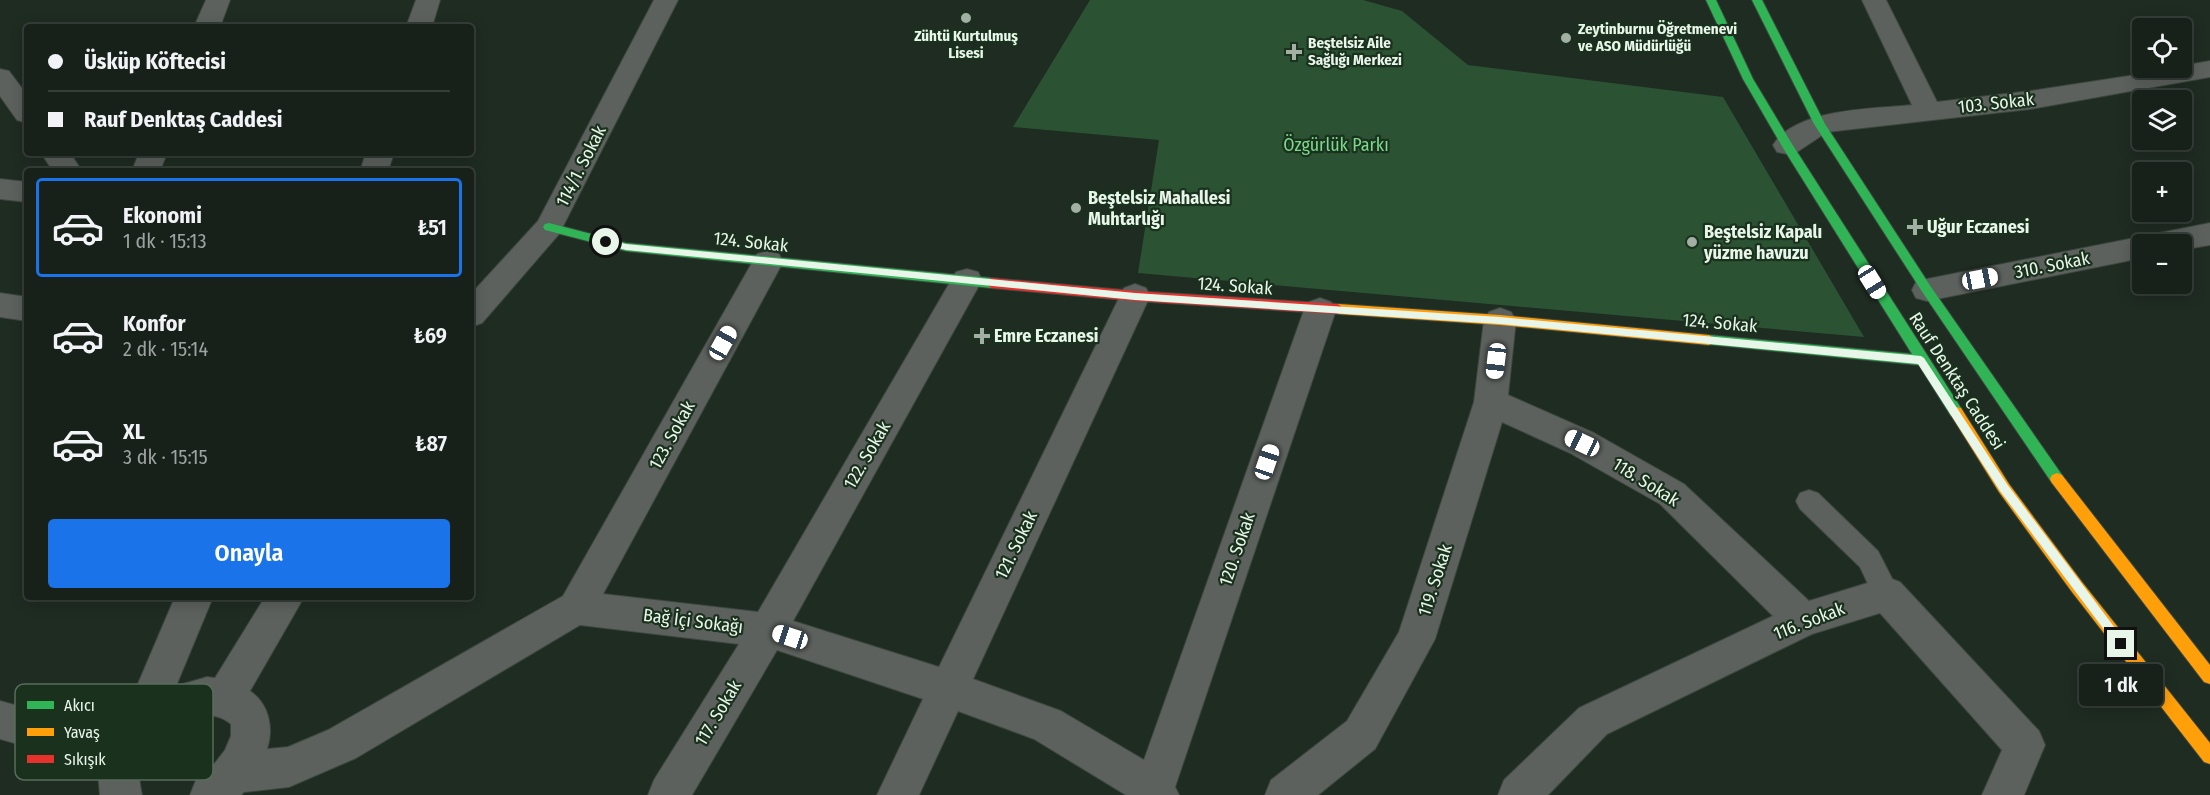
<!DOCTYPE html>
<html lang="tr">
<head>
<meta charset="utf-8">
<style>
	body { margin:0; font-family:"Fira Sans Condensed",sans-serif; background:#202923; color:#f1f3f6; height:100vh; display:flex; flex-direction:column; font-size:22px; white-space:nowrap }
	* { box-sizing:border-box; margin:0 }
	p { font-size:20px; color:#9ea3a2 }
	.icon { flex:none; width:33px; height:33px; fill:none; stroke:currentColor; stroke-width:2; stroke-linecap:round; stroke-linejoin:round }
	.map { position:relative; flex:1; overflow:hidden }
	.sheet { position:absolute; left:24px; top:168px; width:450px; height:432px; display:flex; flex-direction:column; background:#17211a; border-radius:6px; box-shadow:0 3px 15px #0003,0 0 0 2px #363e39 }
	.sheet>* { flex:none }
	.guide { position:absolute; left:24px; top:24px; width:450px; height:132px; border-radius:6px; box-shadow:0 3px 15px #0003,0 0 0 2px #363e39; display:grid; align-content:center; height:132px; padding:0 24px; background:#17211a }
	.fabs { position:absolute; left:2132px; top:18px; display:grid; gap:12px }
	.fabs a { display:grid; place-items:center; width:60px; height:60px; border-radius:6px; background:#17211a; box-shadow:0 3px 15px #0003,0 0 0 2px #363e39; font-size:30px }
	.end { position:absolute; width:27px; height:27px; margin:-14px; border:8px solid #e8f6e9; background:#111; box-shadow:0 0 0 3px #111 }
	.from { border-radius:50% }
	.bubble { position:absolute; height:42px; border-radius:6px; background:#17211a; box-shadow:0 3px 15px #0003,0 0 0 2px #363e39; font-size:20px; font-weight:600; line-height:42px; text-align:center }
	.car { position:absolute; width:18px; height:36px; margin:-18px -9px; border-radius:8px; box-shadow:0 0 4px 2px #0007; background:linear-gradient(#fff 24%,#345 0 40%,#fff 0 76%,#345 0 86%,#fff 0) }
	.guide b { display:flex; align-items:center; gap:21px; height:57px; font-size:22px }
	.guide b+b { border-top:2px solid #363e39 }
	.guide i { width:15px; height:15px; background:#f1f3f6 }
	ul { padding:10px 0 0; list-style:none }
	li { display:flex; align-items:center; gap:18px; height:99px; margin:0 12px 9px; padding:0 12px; border:3px solid transparent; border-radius:6px }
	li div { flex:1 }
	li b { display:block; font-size:22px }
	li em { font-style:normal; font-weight:600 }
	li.active { border-color:#1a73e8 }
	li>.icon { width:54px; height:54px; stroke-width:1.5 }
	.action { display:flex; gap:12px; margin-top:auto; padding:12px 24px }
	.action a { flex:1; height:69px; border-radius:6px; background:#1a73e8; color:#fff; font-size:24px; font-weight:600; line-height:69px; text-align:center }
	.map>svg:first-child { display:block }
	.green { fill:#2b5232 }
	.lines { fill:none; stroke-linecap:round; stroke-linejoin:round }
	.lane-casing { stroke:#3c473f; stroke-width:2 }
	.street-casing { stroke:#3c473f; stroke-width:2 }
	.fast-casing { stroke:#3c473f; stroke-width:2 }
	.slow-casing { stroke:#3c473f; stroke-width:2 }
	.jam-casing { stroke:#3c473f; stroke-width:2 }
	.lane { fill:#5c615d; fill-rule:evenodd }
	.street { fill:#5c615d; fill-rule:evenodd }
	.fast { fill:#30b455; fill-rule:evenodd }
	.slow { fill:#ff9f0a; fill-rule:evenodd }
	.jam { fill:#e5322d; fill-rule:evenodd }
	.route { fill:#e8f6e9 }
	.poi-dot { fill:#a2afa3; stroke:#1a311e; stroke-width:2 }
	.labels { text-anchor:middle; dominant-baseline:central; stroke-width:4.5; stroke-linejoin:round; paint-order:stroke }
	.far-poi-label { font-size:15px; font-weight:bold; fill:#e8f6e9; stroke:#1a311e; text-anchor:start }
	.street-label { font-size:18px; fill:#e8f6e9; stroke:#1a311e }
	.park-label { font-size:18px; fill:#7ad98b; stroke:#1a311e }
	.poi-label { font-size:18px; font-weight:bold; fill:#e8f6e9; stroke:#1a311e; text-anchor:start }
	.key { fill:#1a311e; stroke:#586c5b; stroke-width:1.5 }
	.key-label { font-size:16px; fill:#e8f6e9 }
</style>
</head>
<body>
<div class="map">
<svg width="2210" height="795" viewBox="0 0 2210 795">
	<rect width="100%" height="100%" fill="#1f2c22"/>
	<path class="green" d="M1090,0H1363L1402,11L1468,65L1723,97L1864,337L1138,273L1159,140L1013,127Z"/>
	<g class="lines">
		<defs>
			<path id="lane" d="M1809,490L1818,493L1878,551L1900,594L1897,603L1887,606L1877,603L1860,567L1800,509L1796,501L1800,493Z"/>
			<g id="street">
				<path d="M206,0H230L220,27H194Z"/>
				<path d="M416,0H440L432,27H406Z"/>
				<path d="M654,0H678L559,234L482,323L471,327V294L538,221Z"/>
				<path d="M1862,0H1886L1937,102L2030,91L2181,68V66L2210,61V77L2030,109L1827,132L1797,152L1787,154L1777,152L1773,145C1796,108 1873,109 1912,105Z"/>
				<path d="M0,69L9,71L27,95V123L17,120L0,96Z"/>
				<path d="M41,153H70L82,171H53Z"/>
				<path d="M139,153H167L160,171H132Z"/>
				<path d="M366,153H394L388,171H360Z"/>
				<path d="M0,179L27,182V202L0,199Z"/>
				<path d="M2210,223V245L2181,250V244H2142V258L1927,301L1916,298L1912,290L1916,282L1927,279Z"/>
				<path d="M768,251L779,254L783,262L603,594L758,612L956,272L967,269L978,272L982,280L793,621L939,667L1120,296L1124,288L1135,284L1146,288L1150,296L973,679L1061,711L1144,760L1304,310L1309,302L1320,298L1331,302L1336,310L1175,787L1179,795H1126L1034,739L958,711L919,795H877L923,699L777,650L692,795H648L654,780L739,644L580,625L356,758L289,787L244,792L241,795H190L196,780L215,763L225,750L231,736V724C202,699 156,734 142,762C137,773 140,784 142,795H100L98,773L100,767L0,739V701L115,732L120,726L175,597H213L176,686L207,677L215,678L265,597H304L250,691C269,704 274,728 267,749L288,747L328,730L563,596L757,254Z"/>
				<path d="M0,293L27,297V321L0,317Z"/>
				<path d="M1500,308L1511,312L1516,320L1508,395L1594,433L1684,484L1809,601L1887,577L1900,582L2039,731L2045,745L2024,795H1982L2002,750L1880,613L1812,634L1607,734L1548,795H1498L1504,780L1579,708L1773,616L1660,504L1570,453L1502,422L1435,639L1375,749L1318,795H1265L1271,780L1347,721L1399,632L1474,402L1484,320L1489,312Z"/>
			</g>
			<g id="fast">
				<path d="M1706,0H1716L1753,79L1792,144L1961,408L1963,412L1961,416H1951L1919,365L1704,344L1702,340L1709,335L1912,354L1783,148L1743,79Z"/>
				<path d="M1752,0H1762L1825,124L1931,287L2062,475L2064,479L2062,483L2057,485L2052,483L1923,293L1814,124Z"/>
				<path d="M549,223L626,243L991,278L997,283L991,288L626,251L545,230L543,227L545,224Z"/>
			</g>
			<g id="slow">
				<path d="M1338,304L1500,315L1709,335L1716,340L1709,345L1500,325L1338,314L1332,309Z"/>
				<path d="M1956,407L1961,408L2009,484L2082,582L2210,743V764L2204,762L2072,592L1999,492L1949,412L1951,408Z"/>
				<path d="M2057,473L2062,475L2210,665V684L2204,682L2052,483L2050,479L2052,475Z"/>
			</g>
			<path id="jam" d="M991,278L1135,291L1338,304L1344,309L1338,314L1135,301L991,288L985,283Z"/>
		</defs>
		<use href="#lane" class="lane-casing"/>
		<use href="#street" class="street-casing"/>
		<use href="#fast" class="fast-casing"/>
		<use href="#slow" class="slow-casing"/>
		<use href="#jam" class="jam-casing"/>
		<use href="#lane" class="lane"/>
		<use href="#street" class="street"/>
		<use href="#fast" class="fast"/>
		<use href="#slow" class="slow"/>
		<use href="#jam" class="jam"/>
	</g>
	<path class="route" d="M606,239L626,244L1135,293L1500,317L1921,356L1924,358L2007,484L2127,644L2125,647H2117L2000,491L1918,364L1500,324L1135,300L626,250L603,244V240Z"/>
	<g class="poi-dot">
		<circle cx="966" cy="18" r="6"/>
		<circle cx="1566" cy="38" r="6"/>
		<path d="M1291 43h6v6h6v6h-6v6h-6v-6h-6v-6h6z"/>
		<circle cx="1076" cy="208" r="6"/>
		<path d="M1912 218h6v6h6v6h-6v6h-6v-6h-6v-6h6z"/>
		<circle cx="1692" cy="242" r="6"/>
		<path d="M979 327h6v6h6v6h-6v6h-6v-6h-6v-6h6z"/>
	</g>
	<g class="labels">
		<g class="far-poi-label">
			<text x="1578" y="29">Zeytinburnu Öğretmenevi<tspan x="1578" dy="17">ve ASO Müdürlüğü</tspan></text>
			<text x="966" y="36" text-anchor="middle">Zühtü Kurtulmuş<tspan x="966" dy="17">Lisesi</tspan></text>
			<text x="1308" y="43">Beştelsiz Aile<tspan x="1308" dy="17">Sağlığı Merkezi</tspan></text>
		</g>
		<g class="street-label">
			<text transform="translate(1996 103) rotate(-6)">103. Sokak</text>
			<text transform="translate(581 166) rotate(-63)">114/1. Sokak</text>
			<text transform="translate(751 242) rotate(6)">124. Sokak</text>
			<text transform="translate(2052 265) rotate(-11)">310. Sokak</text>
			<text transform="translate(1235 286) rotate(4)">124. Sokak</text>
			<text transform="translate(1720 323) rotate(5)">124. Sokak</text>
			<text transform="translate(1957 381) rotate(57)">Rauf Denktaş Caddesi</text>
			<text transform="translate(672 435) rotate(-61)">123. Sokak</text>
			<text transform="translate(867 455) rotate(-60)">122. Sokak</text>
			<text transform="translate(1646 482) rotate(32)">118. Sokak</text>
			<text transform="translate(1016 545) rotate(-64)">121. Sokak</text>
			<text transform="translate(1237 549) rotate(-71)">120. Sokak</text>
			<text transform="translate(1435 580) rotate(-72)">119. Sokak</text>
			<text transform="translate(693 621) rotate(7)">Bağ İçi Sokağı</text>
			<text transform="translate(1809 621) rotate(-21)">116. Sokak</text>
			<text transform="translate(718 713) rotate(-59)">117. Sokak</text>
		</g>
		<g class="park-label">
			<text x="1336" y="145">Özgürlük Parkı</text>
		</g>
		<g class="poi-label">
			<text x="1088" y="198">Beştelsiz Mahallesi<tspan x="1088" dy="21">Muhtarlığı</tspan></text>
			<text x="1927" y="227">Uğur Eczanesi</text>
			<text x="1704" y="232">Beştelsiz Kapalı<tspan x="1704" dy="21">yüzme havuzu</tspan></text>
			<text x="994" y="336">Emre Eczanesi</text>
		</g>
	</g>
	<rect x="15" y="684" width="198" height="96" rx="9" class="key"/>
	<rect x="27" y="701" width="27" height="8" fill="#30b455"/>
	<rect x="27" y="728" width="27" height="8" fill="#ff9f0a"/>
	<rect x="27" y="755" width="27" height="8" fill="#e5322d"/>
	<g class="key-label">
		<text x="64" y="711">Akıcı</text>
		<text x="64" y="738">Yavaş</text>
		<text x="64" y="765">Sıkışık</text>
	</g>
</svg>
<div class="fabs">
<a><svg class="icon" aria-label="locate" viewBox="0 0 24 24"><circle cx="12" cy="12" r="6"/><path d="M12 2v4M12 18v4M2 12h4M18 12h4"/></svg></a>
<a><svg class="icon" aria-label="layers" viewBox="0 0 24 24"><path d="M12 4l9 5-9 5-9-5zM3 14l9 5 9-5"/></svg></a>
<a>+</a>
<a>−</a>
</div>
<i class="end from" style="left:606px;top:242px"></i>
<i class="end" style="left:2121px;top:644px"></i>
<div class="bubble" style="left:2079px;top:664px;width:84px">1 dk</div>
<i class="car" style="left:1980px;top:279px;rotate:79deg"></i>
<i class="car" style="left:1872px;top:282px;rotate:148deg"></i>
<i class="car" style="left:723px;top:343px;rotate:29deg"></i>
<i class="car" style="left:1496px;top:361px;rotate:187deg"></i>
<i class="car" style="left:1582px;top:443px;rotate:295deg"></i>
<i class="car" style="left:1267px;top:462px;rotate:19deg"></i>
<i class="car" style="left:790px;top:637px;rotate:288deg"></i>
<div class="guide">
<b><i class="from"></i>Üsküp Köftecisi</b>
<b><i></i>Rauf Denktaş Caddesi</b>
</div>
<section class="sheet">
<ul>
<li class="active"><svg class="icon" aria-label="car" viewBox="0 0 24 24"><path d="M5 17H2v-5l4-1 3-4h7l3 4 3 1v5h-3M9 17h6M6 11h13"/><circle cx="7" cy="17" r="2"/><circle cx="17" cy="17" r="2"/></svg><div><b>Ekonomi</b><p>1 dk · 15:13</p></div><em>₺51</em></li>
<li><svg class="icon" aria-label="car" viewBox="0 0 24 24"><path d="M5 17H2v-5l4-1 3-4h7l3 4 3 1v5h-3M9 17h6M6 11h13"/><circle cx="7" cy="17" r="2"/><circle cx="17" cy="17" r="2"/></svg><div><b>Konfor</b><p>2 dk · 15:14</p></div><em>₺69</em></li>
<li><svg class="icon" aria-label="car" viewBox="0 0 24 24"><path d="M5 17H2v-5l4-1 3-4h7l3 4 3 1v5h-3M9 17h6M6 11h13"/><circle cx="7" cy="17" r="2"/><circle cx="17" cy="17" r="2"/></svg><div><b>XL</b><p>3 dk · 15:15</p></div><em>₺87</em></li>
</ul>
<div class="action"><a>Onayla</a></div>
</section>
</div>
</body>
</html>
